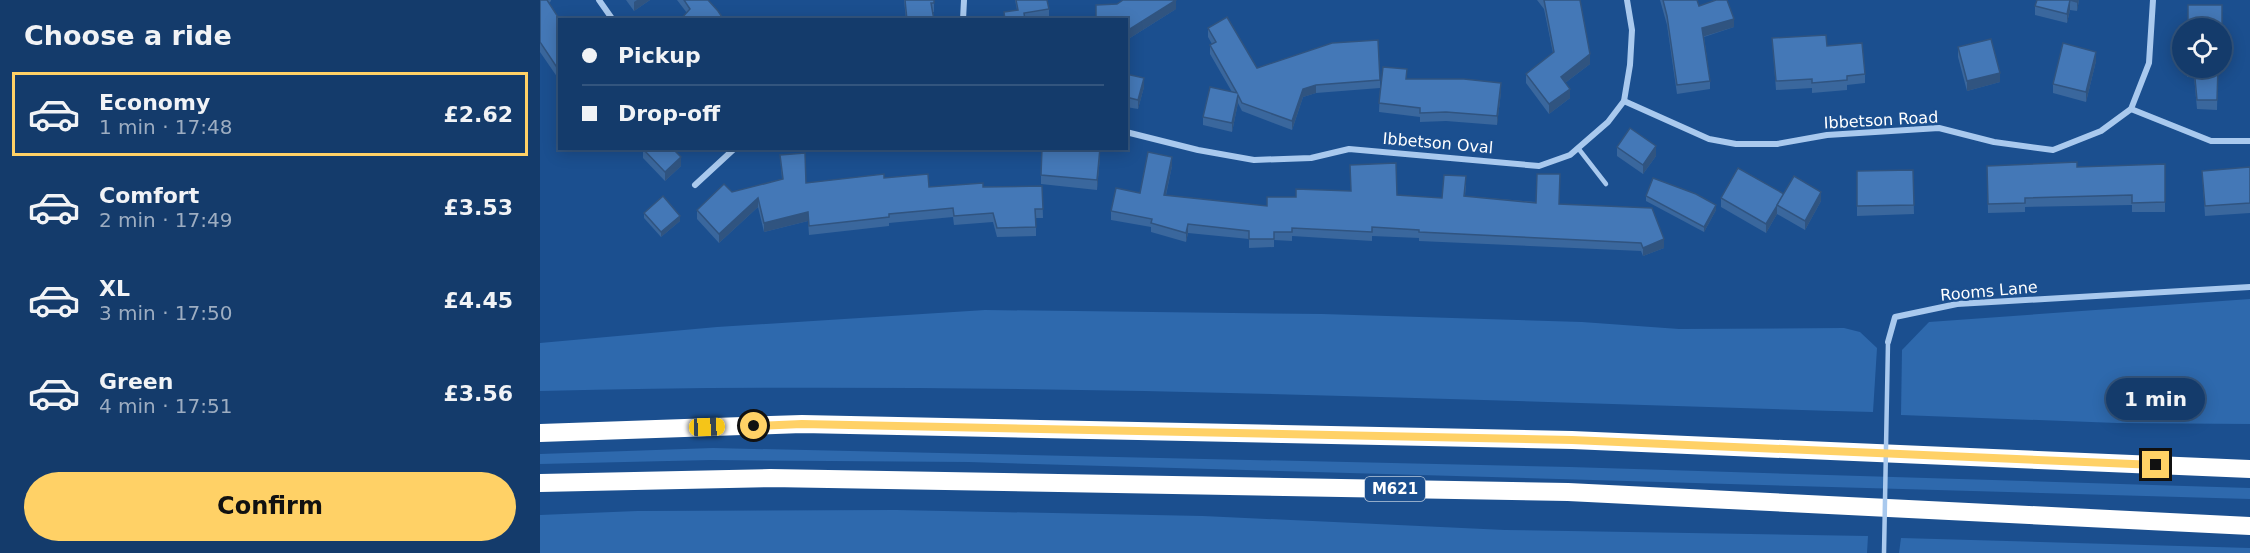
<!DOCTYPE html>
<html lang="en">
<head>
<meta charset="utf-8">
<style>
	body { margin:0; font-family:"DejaVu Sans",sans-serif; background:#1d4271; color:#f1f3f6; height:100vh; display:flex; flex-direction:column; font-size:22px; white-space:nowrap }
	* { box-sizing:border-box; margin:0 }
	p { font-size:20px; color:#9dadc1 }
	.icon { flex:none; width:33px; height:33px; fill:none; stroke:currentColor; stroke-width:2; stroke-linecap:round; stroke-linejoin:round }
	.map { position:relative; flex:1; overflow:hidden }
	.panel { display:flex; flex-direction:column; background:#143b6b; width:540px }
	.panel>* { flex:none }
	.banner { position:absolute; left:18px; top:18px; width:570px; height:132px; border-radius:0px; box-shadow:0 3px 15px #0003,0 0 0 2px #33557e; display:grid; align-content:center; height:132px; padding:0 24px; background:#143b6b }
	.buttons { position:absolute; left:1632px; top:18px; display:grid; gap:12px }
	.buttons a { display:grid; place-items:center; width:60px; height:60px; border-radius:50%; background:#143b6b; box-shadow:0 3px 15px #0003,0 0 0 2px #33557e; font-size:30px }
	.end { position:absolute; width:27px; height:27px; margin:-14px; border:8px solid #ffd166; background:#111; box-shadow:0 0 0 3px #111 }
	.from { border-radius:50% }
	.bubble { position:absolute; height:42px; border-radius:21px; background:#143b6b; box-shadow:0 3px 15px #0003,0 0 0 2px #33557e; font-size:20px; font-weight:800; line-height:42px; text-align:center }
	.car { position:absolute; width:18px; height:36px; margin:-18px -9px; border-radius:8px; box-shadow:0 0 4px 2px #0007; background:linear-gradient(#f5c518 24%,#345 0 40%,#f5c518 0 76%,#345 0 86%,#f5c518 0) }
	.banner b { display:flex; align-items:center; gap:21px; height:57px; font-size:22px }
	.banner b+b { border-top:2px solid #33557e }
	.banner i { width:15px; height:15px; background:#f1f3f6 }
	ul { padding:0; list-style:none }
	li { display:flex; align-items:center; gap:18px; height:84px; margin:0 12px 9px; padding:0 12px; border:3px solid transparent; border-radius:0px }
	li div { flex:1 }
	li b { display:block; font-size:22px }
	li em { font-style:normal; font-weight:800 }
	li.current { border-color:#ffd166 }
	li>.icon { width:54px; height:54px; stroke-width:1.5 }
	h2 { padding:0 24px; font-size:27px; line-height:72px }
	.cta { display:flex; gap:12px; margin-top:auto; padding:12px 24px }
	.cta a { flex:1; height:69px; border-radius:36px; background:#ffd166; color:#111; font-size:24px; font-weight:800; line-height:69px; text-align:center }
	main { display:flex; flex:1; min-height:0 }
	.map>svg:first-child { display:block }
	.green { fill:#2e69ad }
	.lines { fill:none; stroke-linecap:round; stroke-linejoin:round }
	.service { stroke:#a9c9ee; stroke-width:4.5 }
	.minor { stroke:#a9c9ee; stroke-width:6 }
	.motorway { stroke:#fff; stroke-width:18 }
	.service-bridge { stroke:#a9c9ee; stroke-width:4.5 }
	.wall { fill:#3a679d }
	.shaded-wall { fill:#305480 }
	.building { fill:#4478b7; stroke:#305480; stroke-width:1.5 }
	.route { stroke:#ffd166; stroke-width:8 }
	.labels { text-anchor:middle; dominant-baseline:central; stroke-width:4.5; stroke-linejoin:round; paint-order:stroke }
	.shield { fill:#1b4f8f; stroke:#bbcadd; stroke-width:1.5 }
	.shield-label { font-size:15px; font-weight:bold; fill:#fff }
	.street-label { font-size:16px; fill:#fff; stroke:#1b4f8f }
</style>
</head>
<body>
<main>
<section class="panel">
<h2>Choose a ride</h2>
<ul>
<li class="current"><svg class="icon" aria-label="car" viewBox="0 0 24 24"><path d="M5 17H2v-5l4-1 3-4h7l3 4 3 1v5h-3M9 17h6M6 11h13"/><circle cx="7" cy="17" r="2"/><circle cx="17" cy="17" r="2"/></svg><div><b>Economy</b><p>1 min · 17:48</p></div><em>£2.62</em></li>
<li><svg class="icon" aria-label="car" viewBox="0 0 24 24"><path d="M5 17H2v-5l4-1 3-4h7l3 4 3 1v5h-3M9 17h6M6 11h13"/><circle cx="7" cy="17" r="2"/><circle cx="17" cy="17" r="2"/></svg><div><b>Comfort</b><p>2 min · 17:49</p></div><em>£3.53</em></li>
<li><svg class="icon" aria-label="car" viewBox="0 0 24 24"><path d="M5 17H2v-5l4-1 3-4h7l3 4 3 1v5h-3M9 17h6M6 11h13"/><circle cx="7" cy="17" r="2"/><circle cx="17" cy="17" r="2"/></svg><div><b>XL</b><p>3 min · 17:50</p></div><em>£4.45</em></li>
<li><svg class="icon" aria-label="car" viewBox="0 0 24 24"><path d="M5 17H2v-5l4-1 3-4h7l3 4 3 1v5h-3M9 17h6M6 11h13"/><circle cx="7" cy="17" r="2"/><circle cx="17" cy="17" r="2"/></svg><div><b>Green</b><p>4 min · 17:51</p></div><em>£3.56</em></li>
</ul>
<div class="cta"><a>Confirm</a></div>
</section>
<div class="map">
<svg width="1710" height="553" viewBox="0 0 1710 553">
	<rect width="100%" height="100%" fill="#1b4f8f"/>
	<g class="green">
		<path d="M1710,299V424L1577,423L1361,415L1362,350L1389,322Z"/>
		<path d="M445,310L782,314L1042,322L1139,329L1304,328L1320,332L1337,348L1333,412C889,399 444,380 0,391V343L177,327Z"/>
		<path d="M173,448L1030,467L1710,488V499L428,462L171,460L0,464V454Z"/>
		<path d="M356,510L663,516L965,530L1328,536L1327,553H0V515L97,511Z"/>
		<path d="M1361,538L1710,548V553H1359Z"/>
	</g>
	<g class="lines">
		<path class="service" d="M1038,148L1066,184"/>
		<g class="minor">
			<path d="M59,0L73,20"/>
			<path d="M423,20L424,0"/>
			<path d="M1084,101L1169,139L1196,144H1237L1287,135L1399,128L1454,142L1513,150L1561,131L1591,109L1609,63L1613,0"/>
			<path d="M1591,109L1671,141H1710"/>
			<path d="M586,132L658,150L714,160L771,158L809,149L999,166L1030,155L1068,122L1084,101L1090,65L1092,30L1087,0"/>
			<path d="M155,185L194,149"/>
			<path d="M1348,342L1355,317L1417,304L1710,287"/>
		</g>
		<g class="motorway">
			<path d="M0,433L262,424L1032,440L1710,469"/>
			<path d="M0,483L230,478L1028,492L1710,526"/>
		</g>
		<path class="service-bridge" d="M1344,553L1348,342"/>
	</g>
	<g class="wall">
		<path d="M0,0H11V1L9,3L20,20V81L0,52Z"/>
		<path d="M86,0H110L94,11Z"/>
		<path d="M137,0H168L147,13Z"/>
		<path d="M364,0H394V12H393L394,20H366Z"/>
		<path d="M475,0H507L509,9V18L501,20H464V12L477,10Z"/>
		<path d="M997,0H1040L1050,64L1025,83L1030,98L1009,114L986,83V74L1013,53L1004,9Z"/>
		<path d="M1120,0H1157L1159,6L1194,27L1164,37L1170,81V89L1137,94L1127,25Z"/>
		<path d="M1497,0H1539L1537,11L1530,10L1527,23L1495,15V6Z"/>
		<path d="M636,9L590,38H586V20Z"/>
		<path d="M668,28L717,68L840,80V88L867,79L961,92L957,125L906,121L880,122V117L839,112L840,88L776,93L763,97L752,130L702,111L698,103L692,132L663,125V117L692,92L670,54V45L672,44L668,37Z"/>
		<path d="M1232,38L1287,46L1325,74V83L1307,85V90L1272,93V88L1236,90Z"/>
		<path d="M1418,47L1460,82L1427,91L1418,57Z"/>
		<path d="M1556,61L1546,102L1513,93V84Z"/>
		<path d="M1647,68H1678L1677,110L1657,109L1654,76L1647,77Z"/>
		<path d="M586,74L604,87L598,109L586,107Z"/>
		<path d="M1077,147L1116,156L1103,174L1077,156Z"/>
		<path d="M103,148L141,166L125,181L103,158Z"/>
		<path d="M240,155L266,183L344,178L389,187L502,186L503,218H496V236L457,237L453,222L414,225L413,217L349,223V226L269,235L268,221L224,232L218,207L179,243L157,219V210L192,192L242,179Z"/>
		<path d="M560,157L557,190L501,184V175Z"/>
		<path d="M1625,164V212H1592V205L1485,207V212L1448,213L1447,166L1537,167Z"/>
		<path d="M632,166L626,195L727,206L857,195L902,198L926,185L925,196L1020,204L1124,248L1103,256L1101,251L879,241V238L832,236V241L752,236V241L734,240V247L709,248V239L648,233L646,242L611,232V227L571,220V211L600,193Z"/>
		<path d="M1710,167V213L1665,216L1662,171Z"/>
		<path d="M1373,170L1374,214L1317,216V171Z"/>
		<path d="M1244,194L1281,201L1265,230L1237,214L1226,233L1181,207V198Z"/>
		<path d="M1106,196L1176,210L1164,232L1106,201Z"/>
		<path d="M104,213L140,221L121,237L104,218Z"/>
	</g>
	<g class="shaded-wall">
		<path d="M97,0H110L94,11V2Z"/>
		<path d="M636,0V9L590,38V29Z"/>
		<path d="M1530,0V10L1527,23V14Z"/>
		<path d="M1537,0H1539L1537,11Z"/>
		<path d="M1194,19V27L1162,37V28Z"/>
		<path d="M1556,52V61L1546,102V92Z"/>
		<path d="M1050,54V64L1021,86V77Z"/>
		<path d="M1460,73V82L1427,91V81Z"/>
		<path d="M604,78V87L598,109V100Z"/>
		<path d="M961,83V92L957,125V116Z"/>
		<path d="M776,85V93L763,97L752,130V121L763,89Z"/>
		<path d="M1030,89V98L1009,114V104Z"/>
		<path d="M698,95V103L692,132V123Z"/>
		<path d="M1116,146V156L1103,174V165Z"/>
		<path d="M560,148V157L557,190V180Z"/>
		<path d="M141,157V166L125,181V172Z"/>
		<path d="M632,157V166L624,203V195Z"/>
		<path d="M1281,192V201L1265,230V221Z"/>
		<path d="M218,198V207L179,243V234Z"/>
		<path d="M1176,205V210L1164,232V227Z"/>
		<path d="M1237,205V214L1226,233V224Z"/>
		<path d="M268,212V221L224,232V223Z"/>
		<path d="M140,216V221L121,237V232Z"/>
		<path d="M648,224V233L646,242V233Z"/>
		<path d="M1124,239V248L1103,256V248Z"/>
	</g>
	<g class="building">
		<path d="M0,0H7L20,20V72L0,42Z"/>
		<path d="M144,0H168L178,11L184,20H140L150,9Z"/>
		<path d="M365,0H394V3H391L394,20H367Z"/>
		<path d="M476,0H507L509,9L484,13L485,20H465L464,12L478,10Z"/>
		<path d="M583,0H636L590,29H586V20H556V5L577,4Z"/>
		<path d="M1004,0H1040L1050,54L1021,77L1030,89L1009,104L986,74L1014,52Z"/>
		<path d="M1123,0H1157L1159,6L1176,0H1187L1194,19L1162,28L1170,81L1137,85L1127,16Z"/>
		<path d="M1497,0H1537V2L1530,0L1527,14L1495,6Z"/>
		<path d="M1648,5H1682V41V28H1648Z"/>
		<path d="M687,17L717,68L792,43L838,40L840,80L776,85L763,89L752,121L702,103L698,95L692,123L663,117L670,87L697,93L670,45L676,42L668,28Z"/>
		<path d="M1286,35L1287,46L1322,43L1325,74L1307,76V80L1272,83V79L1236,81L1232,38Z"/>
		<path d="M1451,39L1460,73L1427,81L1418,47Z"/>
		<path d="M1523,43L1556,52L1546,92L1513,84Z"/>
		<path d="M843,67L867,69L866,79H924L961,83L957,116L906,112L880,113V108L839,103Z"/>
		<path d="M1654,68H1678L1677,100H1657Z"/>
		<path d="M586,74L604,78L598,100L586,97Z"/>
		<path d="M1090,128L1116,146L1103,165L1077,147Z"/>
		<path d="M132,148L141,157L125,172L103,149Z"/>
		<path d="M502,148H560L557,180L501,175Z"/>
		<path d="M608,152L632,157L624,195L727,206V197H756V189L811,191L810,165L856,163L857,195L902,198L904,175L926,176L924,196L996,203L997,174H1020L1019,204L1112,208L1124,239L1103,248L1101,243L879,232V230L832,227V232L752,228V232H734V239H709V231L648,224L646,233L611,223L612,219L571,211L576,188L600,193Z"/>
		<path d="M265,153L266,183L344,174V178L388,174L389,187L443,183V187L502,186L503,209H495L496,227L457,228L453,213L414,216L413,208L349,214V217L269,226L268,212L224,223L218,198L179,234L157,210L184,184L192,192L243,179L240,155Z"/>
		<path d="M1537,162V167L1625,164V202L1592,203V195L1485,198V203L1448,204L1447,166Z"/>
		<path d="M1710,167V203L1665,206L1662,171Z"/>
		<path d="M1198,168L1244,194L1226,224L1181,198Z"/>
		<path d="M1373,170L1374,205L1317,206V171Z"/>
		<path d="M1254,176L1281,192L1265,221L1237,205Z"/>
		<path d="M1113,178L1156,194L1176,205L1164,227L1106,196Z"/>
		<path d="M123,196L140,216L121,232L104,213Z"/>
	</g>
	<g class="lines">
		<path class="route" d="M214,426L262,424L1032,440L1616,465"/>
	</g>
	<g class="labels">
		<rect class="shield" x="825" y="477" width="60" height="24" rx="4.5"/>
		<g class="shield-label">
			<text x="855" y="489">M621</text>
		</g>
		<g class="street-label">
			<text transform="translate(1341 120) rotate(-3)">Ibbetson Road</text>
			<text transform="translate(898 143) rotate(5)">Ibbetson Oval</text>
			<text transform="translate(1449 291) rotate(-5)">Rooms Lane</text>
		</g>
	</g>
</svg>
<div class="buttons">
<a><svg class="icon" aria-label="locate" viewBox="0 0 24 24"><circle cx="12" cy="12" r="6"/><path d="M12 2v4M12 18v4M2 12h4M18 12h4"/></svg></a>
</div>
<i class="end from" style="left:214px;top:426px"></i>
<i class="end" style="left:1616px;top:465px"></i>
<div class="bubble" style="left:1566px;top:378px;width:99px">1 min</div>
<i class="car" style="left:167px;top:427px;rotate:88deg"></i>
<div class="banner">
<b><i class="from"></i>Pickup</b>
<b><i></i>Drop-off</b>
</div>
</div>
</main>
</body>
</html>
